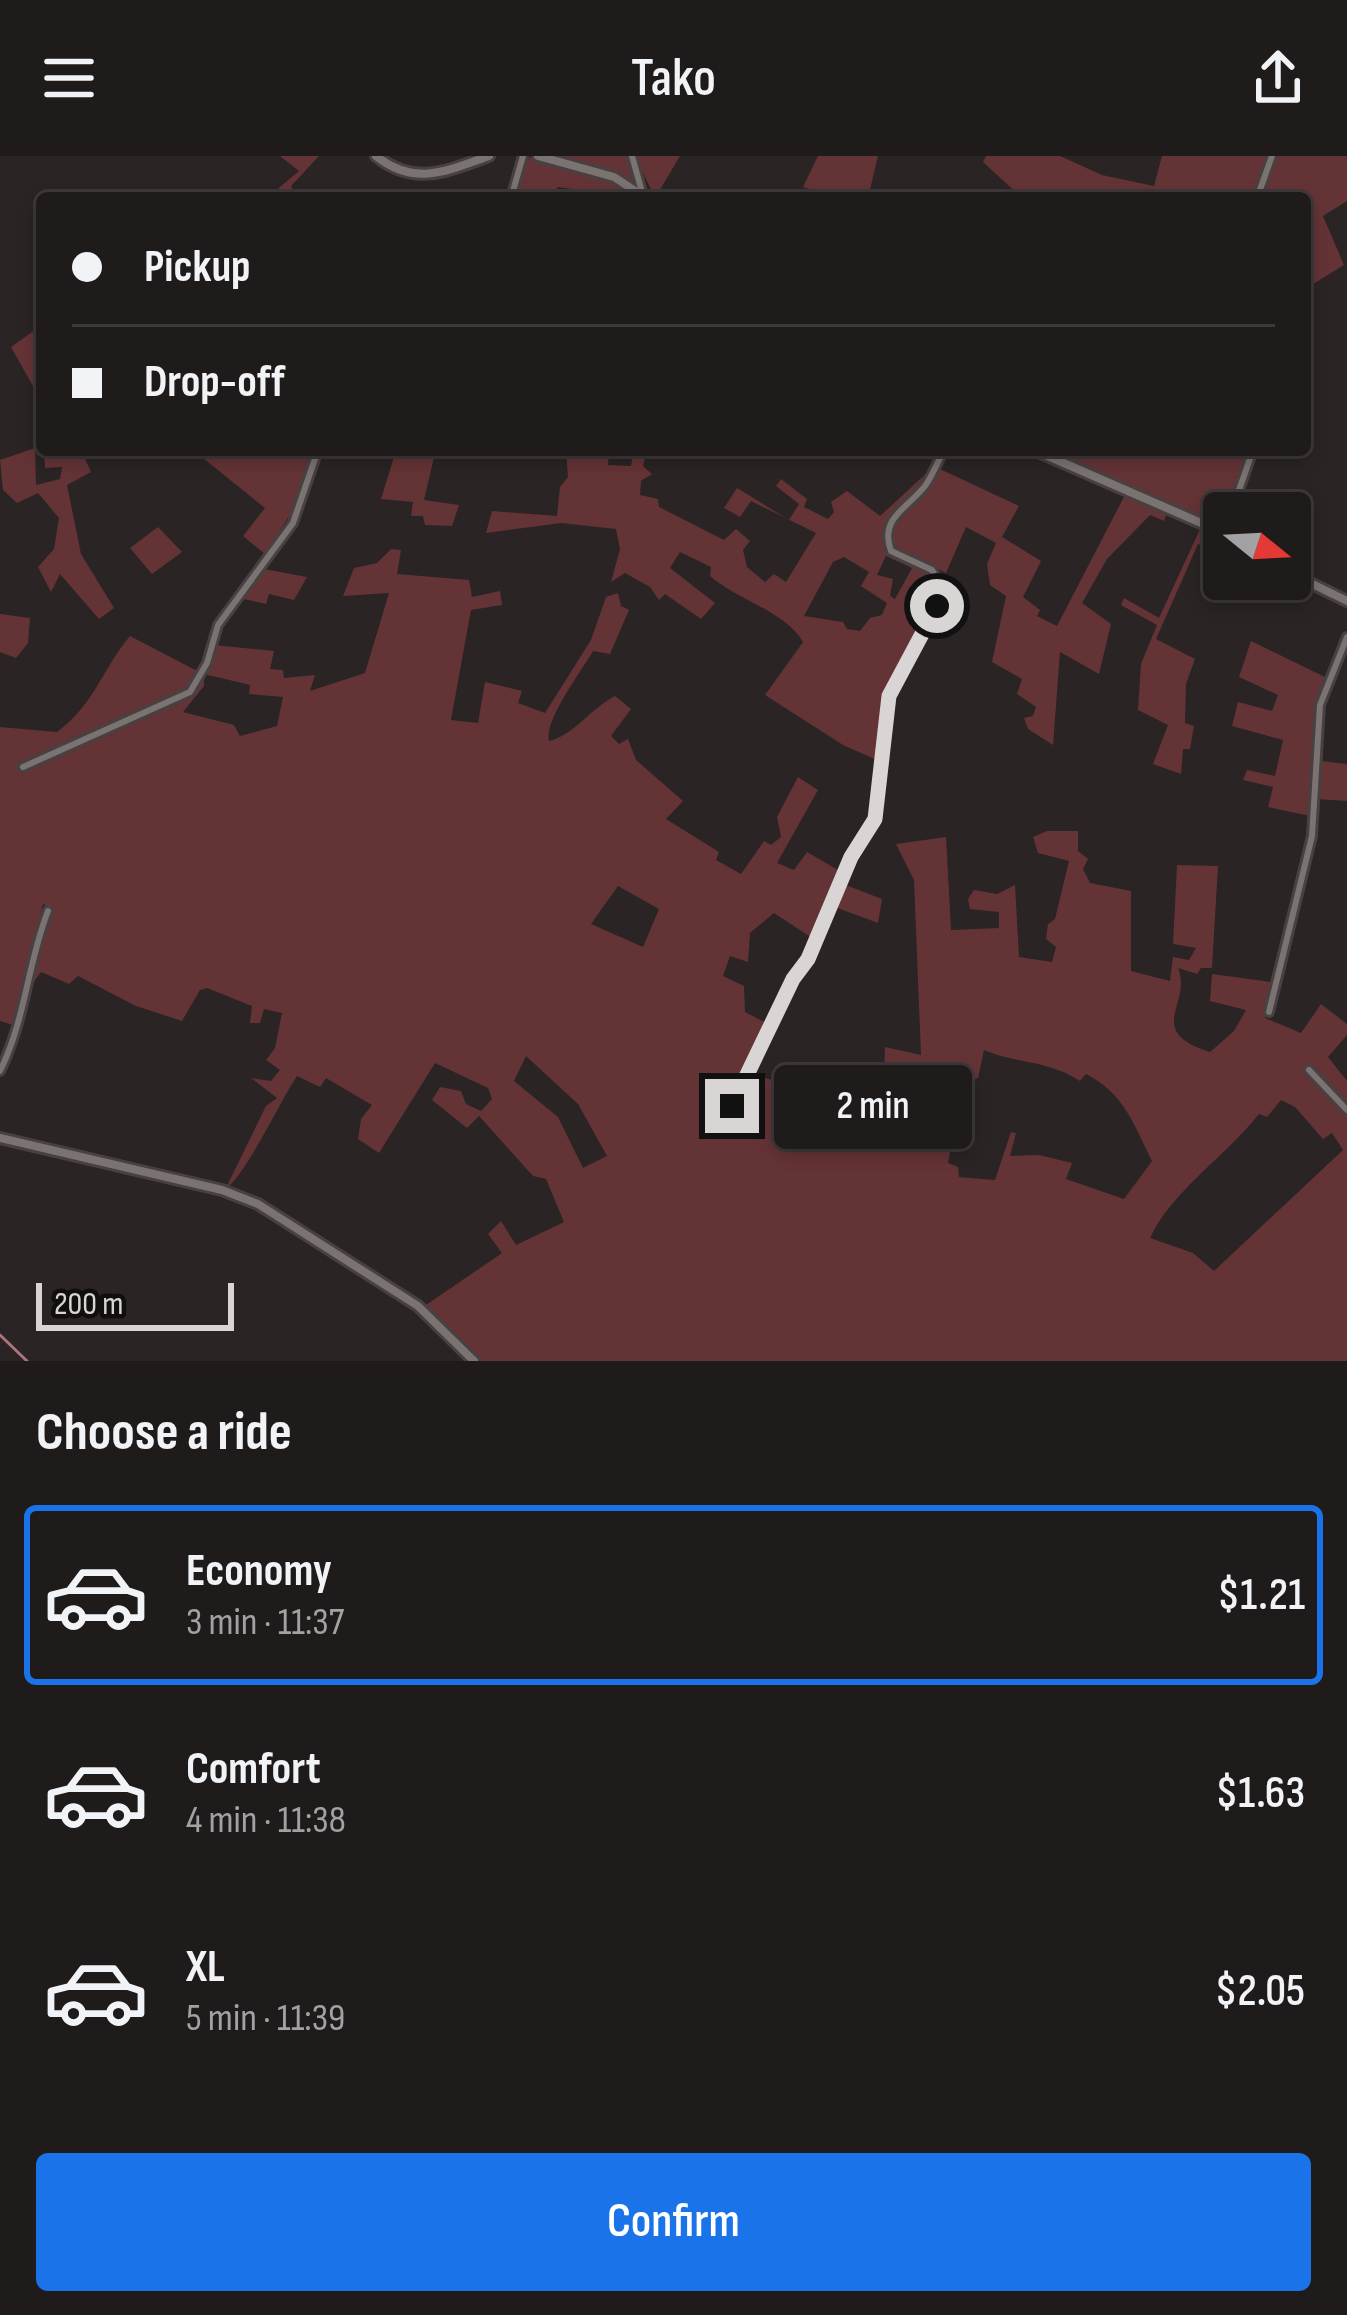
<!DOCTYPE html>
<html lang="en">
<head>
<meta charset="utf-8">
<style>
	body { margin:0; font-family:"Sofia Sans Condensed",sans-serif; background:#282424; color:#f1f3f6; height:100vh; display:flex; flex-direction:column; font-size:45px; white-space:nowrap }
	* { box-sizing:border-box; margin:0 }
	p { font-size:39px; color:#a2a1a3 }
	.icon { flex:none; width:66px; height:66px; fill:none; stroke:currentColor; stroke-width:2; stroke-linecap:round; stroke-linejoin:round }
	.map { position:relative; height:1205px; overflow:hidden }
	.drawer { display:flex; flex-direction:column; background:#201b1b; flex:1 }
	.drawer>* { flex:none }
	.guide { position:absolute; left:36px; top:36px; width:1275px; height:264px; border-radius:12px; box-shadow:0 6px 18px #0003,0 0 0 3px #3d393a; display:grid; align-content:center; height:264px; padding:0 36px; background:#201b1b }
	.needle { width:78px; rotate:108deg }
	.controls { position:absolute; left:1203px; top:336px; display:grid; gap:24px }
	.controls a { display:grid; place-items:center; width:108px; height:108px; border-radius:12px; background:#201b1b; box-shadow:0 6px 18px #0003,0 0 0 3px #3d393a; font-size:60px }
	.scale { position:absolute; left:36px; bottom:30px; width:198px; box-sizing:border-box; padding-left:12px; border:6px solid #dad5d5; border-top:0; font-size:33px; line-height:42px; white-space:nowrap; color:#dad5d5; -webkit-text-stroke:9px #110e0e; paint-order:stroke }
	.end { position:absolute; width:54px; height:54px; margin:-27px; border:15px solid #dad5d5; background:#111; box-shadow:0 0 0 6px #111 }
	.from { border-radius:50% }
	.bubble { position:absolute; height:84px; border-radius:12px; background:#201b1b; box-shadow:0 6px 18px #0003,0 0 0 3px #3d393a; font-size:39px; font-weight:600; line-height:84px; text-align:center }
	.guide b { display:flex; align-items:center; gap:42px; height:114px; font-size:45px }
	.guide b+b { border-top:3px solid #3d393a }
	.guide i { width:30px; height:30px; background:#f1f3f6 }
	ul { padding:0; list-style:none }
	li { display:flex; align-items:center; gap:36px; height:180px; margin:0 24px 18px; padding:0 12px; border:6px solid transparent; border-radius:12px }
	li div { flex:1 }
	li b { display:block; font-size:45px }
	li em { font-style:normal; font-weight:600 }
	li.on { border-color:#1a73e8 }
	li>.icon { width:108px; height:108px; stroke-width:1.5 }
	h2 { padding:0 36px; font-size:54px; line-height:144px }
	.cta { display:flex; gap:24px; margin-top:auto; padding:24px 36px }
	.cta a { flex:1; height:138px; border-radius:12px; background:#1a73e8; color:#fff; font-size:48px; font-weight:600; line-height:138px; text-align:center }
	header { display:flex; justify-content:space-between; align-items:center; height:156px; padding:0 36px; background:#201b1b; font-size:54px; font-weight:600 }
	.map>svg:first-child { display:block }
	.green { fill:#643336; fill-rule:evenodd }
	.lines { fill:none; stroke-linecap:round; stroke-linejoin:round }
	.stream { stroke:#ab7478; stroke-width:3 }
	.minor-casing { stroke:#474141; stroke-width:12 }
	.tertiary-casing { stroke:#474141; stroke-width:14 }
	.minor { stroke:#7b7272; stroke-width:6 }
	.tertiary { stroke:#7b7272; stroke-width:8 }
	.route { stroke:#dad5d5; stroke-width:15 }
</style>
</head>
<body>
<header><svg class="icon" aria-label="menu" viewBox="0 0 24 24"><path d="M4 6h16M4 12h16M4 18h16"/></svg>Tako<svg class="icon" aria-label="share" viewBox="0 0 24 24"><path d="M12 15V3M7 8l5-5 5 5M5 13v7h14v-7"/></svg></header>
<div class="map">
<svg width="1347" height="1205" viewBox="0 0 1347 1205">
	<rect width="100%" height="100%" fill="#2a2424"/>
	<g class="green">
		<path d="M280,0H319L291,30L297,42H267L299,15Z"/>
		<path d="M554,0H627L637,27Z"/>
		<path d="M635,0H680L655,42Z"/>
		<path d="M818,0H878L868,42H836L803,31Z"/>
		<path d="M986,0H1060L1102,19L1154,30L1162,0H1269L1253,42H1022L983,6Z"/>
		<path d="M1277,0H1347V45L1323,60L1344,109L1305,133V42H1260Z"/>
		<path d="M529,1L596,18L641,42H605V37L557,31V42H515Z"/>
		<path d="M42,169V246L11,191Z"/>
		<path d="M35,292L36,329L60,323L62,311L45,312L44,294H81L91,316L67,329L81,398L114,452L99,463L60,418L51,436L38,411L54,393L59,362L38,337L17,347L3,334L0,304Z"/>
		<path d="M193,294H315L302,340L265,398L243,380L265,352Z"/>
		<path d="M364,294L435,297L424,344L459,349L452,370L425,369L423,360H411L413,346L381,343L395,298Z"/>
		<path d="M566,294H609L608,309L631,310L634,294H647L643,310L652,318L641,325L640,339L658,343L659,351L724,384L736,373L750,385L743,394L747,411L765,426L774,418L786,426L816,377L751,345L740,361L724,352L737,332L789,364L799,348L776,330L781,323L807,343L804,351L828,363L834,356L831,346L847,335L880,360L930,314L885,369L891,399L927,414L938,427L930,457L887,537L877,604L843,589L765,539L803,486C785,455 737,444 710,420L711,411L680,396L670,412L715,447L701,463L665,438L659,444L650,431L625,417L611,426L620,393L616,373L561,367L486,377L492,355L557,360L560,331L568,321ZM886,400L912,412L895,443L890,440L893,423L877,419ZM844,401L869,416L861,430L887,447L882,459L870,462L860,475L847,473L843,466L804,460L833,406Z"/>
		<path d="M1044,294H1251L1222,372Z"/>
		<path d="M940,313L1019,350L1002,381L1041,405L1023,441L1040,454L1037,460L1057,470L1126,337L1167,356L1164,365L1150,359L1107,403L1082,447L1111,468L1099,518L1060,496L1053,589L1028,573L1024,562L1033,560L1036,551L1017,538L1022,523L992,506L1006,440L990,429L987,408L996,387L966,371L946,417L892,390V368L929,334Z"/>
		<path d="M158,371L182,396L152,418L130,392Z"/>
		<path d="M1201,371L1223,380L1217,396L1198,388L1156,483L1195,503L1186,528L1185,567L1194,570L1190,593H1183L1181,618L1153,608L1168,569L1138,554L1141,508L1157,469L1121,449L1124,442L1159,462Z"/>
		<path d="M391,393L401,394L397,418L469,424L472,441L500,435L502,449L471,454L451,564L478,567L485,526L522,535L518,547L545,557L591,484L606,441L618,437L621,450L629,454L610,498L593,495C581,516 544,564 549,585C574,579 590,553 615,540L631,553L611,580L619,588L628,583L636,604L683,645L666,663L719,696L716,704L741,718L764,685L771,689L781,681L777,661L798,621L818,634L777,707L794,714L807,696L838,714L812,782L774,757L750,777L748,806L730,800L723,820L744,830L745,856L768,868L729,951L735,953L754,919L883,954L885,891L921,899L914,724L896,688L946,681L951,774L999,772V756L970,753L968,743L974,734L997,738L1015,729L1019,801L1052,806L1056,791L1046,783L1048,768L1055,763L1069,705L1038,697L1033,681L1047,675H1078V695L1088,703L1083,713L1090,727L1131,735V815L1170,825L1173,801L1189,804L1196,792L1173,788L1177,709L1218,710L1212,812H1201L1197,818L1178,812C1193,848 1143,875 1210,896L1234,875L1246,854L1210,845L1212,818L1271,826L1265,862L1301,877L1321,848L1347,868V879L1328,901L1347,925V951L1317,919L1347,958V1205H480L426,1149L502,1097L488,1078L501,1065L516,1089L564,1066L546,1023L533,1020L479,960L467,972L432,944L440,931L461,935L466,948L481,955L492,943L488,932L435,907L379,997L358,983L361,963L372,949L326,922L320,931L297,920C282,942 243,1024 226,1032L266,950L277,942L251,922L271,925L280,914L266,904L275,892L282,857L264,853L260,867H250L252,850L207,832L200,834L182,865L136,850L78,820L69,828L41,816L33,827L35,797L51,752L43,748L13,869L0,865V571L57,576C94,549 101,515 130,480L203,518L214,489L274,495L270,513L283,514L284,522L315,519L310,535L365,517L389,437L343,440L354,412L377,407ZM204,518L250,529L249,538L283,541L277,570L240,580L234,569L183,556L204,530ZM618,730L659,753L643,791L591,768ZM984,894C1017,908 1048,904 1080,925L1086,918C1124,937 1134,969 1152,1005L1124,1043L1066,1023L1072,1007L1039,999L1010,1000L1016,977L1011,976L995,1024L959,1021L958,1011L948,1007L955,968L953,928L978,922ZM526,900L578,948L607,1000L583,1012L558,961L514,925ZM1281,944L1295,951L1323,983L1332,977L1343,994L1214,1115L1193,1097L1150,1082C1171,1036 1226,1000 1259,958L1267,961Z"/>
		<path d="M264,413L307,421L294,444L269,438L266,448L239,442Z"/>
		<path d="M0,458L30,462L28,487L16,502L0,496Z"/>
		<path d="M1251,485L1327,522L1314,570L1310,660L1268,651L1273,631L1243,624L1247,614L1275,620L1283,584L1232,570L1238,546L1272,555L1278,539L1239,521Z"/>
		<path d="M1321,605L1347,608V645L1317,643Z"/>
		<path d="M843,728L882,743L878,767L835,751Z"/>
	</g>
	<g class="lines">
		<path class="stream" d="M0,1179L27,1205"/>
		<defs>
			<g id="minor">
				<path d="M632,0L642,36"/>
				<path d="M511,42L523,0"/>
				<path d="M1257,42L1272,0"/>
				<path d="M1231,357L1253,294"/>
				<path d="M23,611L190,536L207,507L218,469L293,367L318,294"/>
				<path d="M1269,856L1312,680L1320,549L1347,481"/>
				<path d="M1309,914L1347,954"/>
				<path d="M0,915C26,862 27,809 48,755"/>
				<path d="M732,950L793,823L808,803L851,701L875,663L889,540L930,464L941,431L932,414L891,395C879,362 907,353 925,330C933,319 938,305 944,294"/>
			</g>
			<g id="tertiary">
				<path d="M376,0C415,31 447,15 489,0"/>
				<path d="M538,0L614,21L646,42"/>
				<path d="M1034,294L1224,377"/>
				<path d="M1290,417L1347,445"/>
				<path d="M0,982L222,1034L258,1048L418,1150L474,1205"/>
			</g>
		</defs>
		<use href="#minor" class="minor-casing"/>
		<use href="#tertiary" class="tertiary-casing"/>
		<use href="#minor" class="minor"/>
		<use href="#tertiary" class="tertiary"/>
	</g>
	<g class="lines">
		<path class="route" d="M732,950L793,823L808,803L851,701L875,663L889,540L937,450"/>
	</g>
</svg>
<div class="controls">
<a><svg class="needle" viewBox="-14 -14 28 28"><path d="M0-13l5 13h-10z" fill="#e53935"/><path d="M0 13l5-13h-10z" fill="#a2a1a3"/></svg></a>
</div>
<div class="scale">200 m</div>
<i class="end from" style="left:937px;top:450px"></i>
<i class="end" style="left:732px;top:950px"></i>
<div class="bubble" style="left:774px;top:909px;width:198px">2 min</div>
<div class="guide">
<b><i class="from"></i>Pickup</b>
<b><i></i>Drop-off</b>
</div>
</div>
<section class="drawer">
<h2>Choose a ride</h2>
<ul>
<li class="on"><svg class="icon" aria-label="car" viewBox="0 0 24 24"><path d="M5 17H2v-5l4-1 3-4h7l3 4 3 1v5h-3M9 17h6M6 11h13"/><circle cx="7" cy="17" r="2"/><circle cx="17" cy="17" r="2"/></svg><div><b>Economy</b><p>3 min · 11:37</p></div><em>$1.21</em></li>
<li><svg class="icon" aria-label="car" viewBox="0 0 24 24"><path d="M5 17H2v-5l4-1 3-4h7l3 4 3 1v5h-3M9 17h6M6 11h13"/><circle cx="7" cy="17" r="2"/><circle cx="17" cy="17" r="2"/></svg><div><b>Comfort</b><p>4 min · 11:38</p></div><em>$1.63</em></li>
<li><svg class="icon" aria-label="car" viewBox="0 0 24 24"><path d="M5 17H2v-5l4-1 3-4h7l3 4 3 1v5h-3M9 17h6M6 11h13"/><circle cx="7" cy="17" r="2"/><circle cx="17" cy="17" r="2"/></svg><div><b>XL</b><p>5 min · 11:39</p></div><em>$2.05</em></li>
</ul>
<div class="cta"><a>Confirm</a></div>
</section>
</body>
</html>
